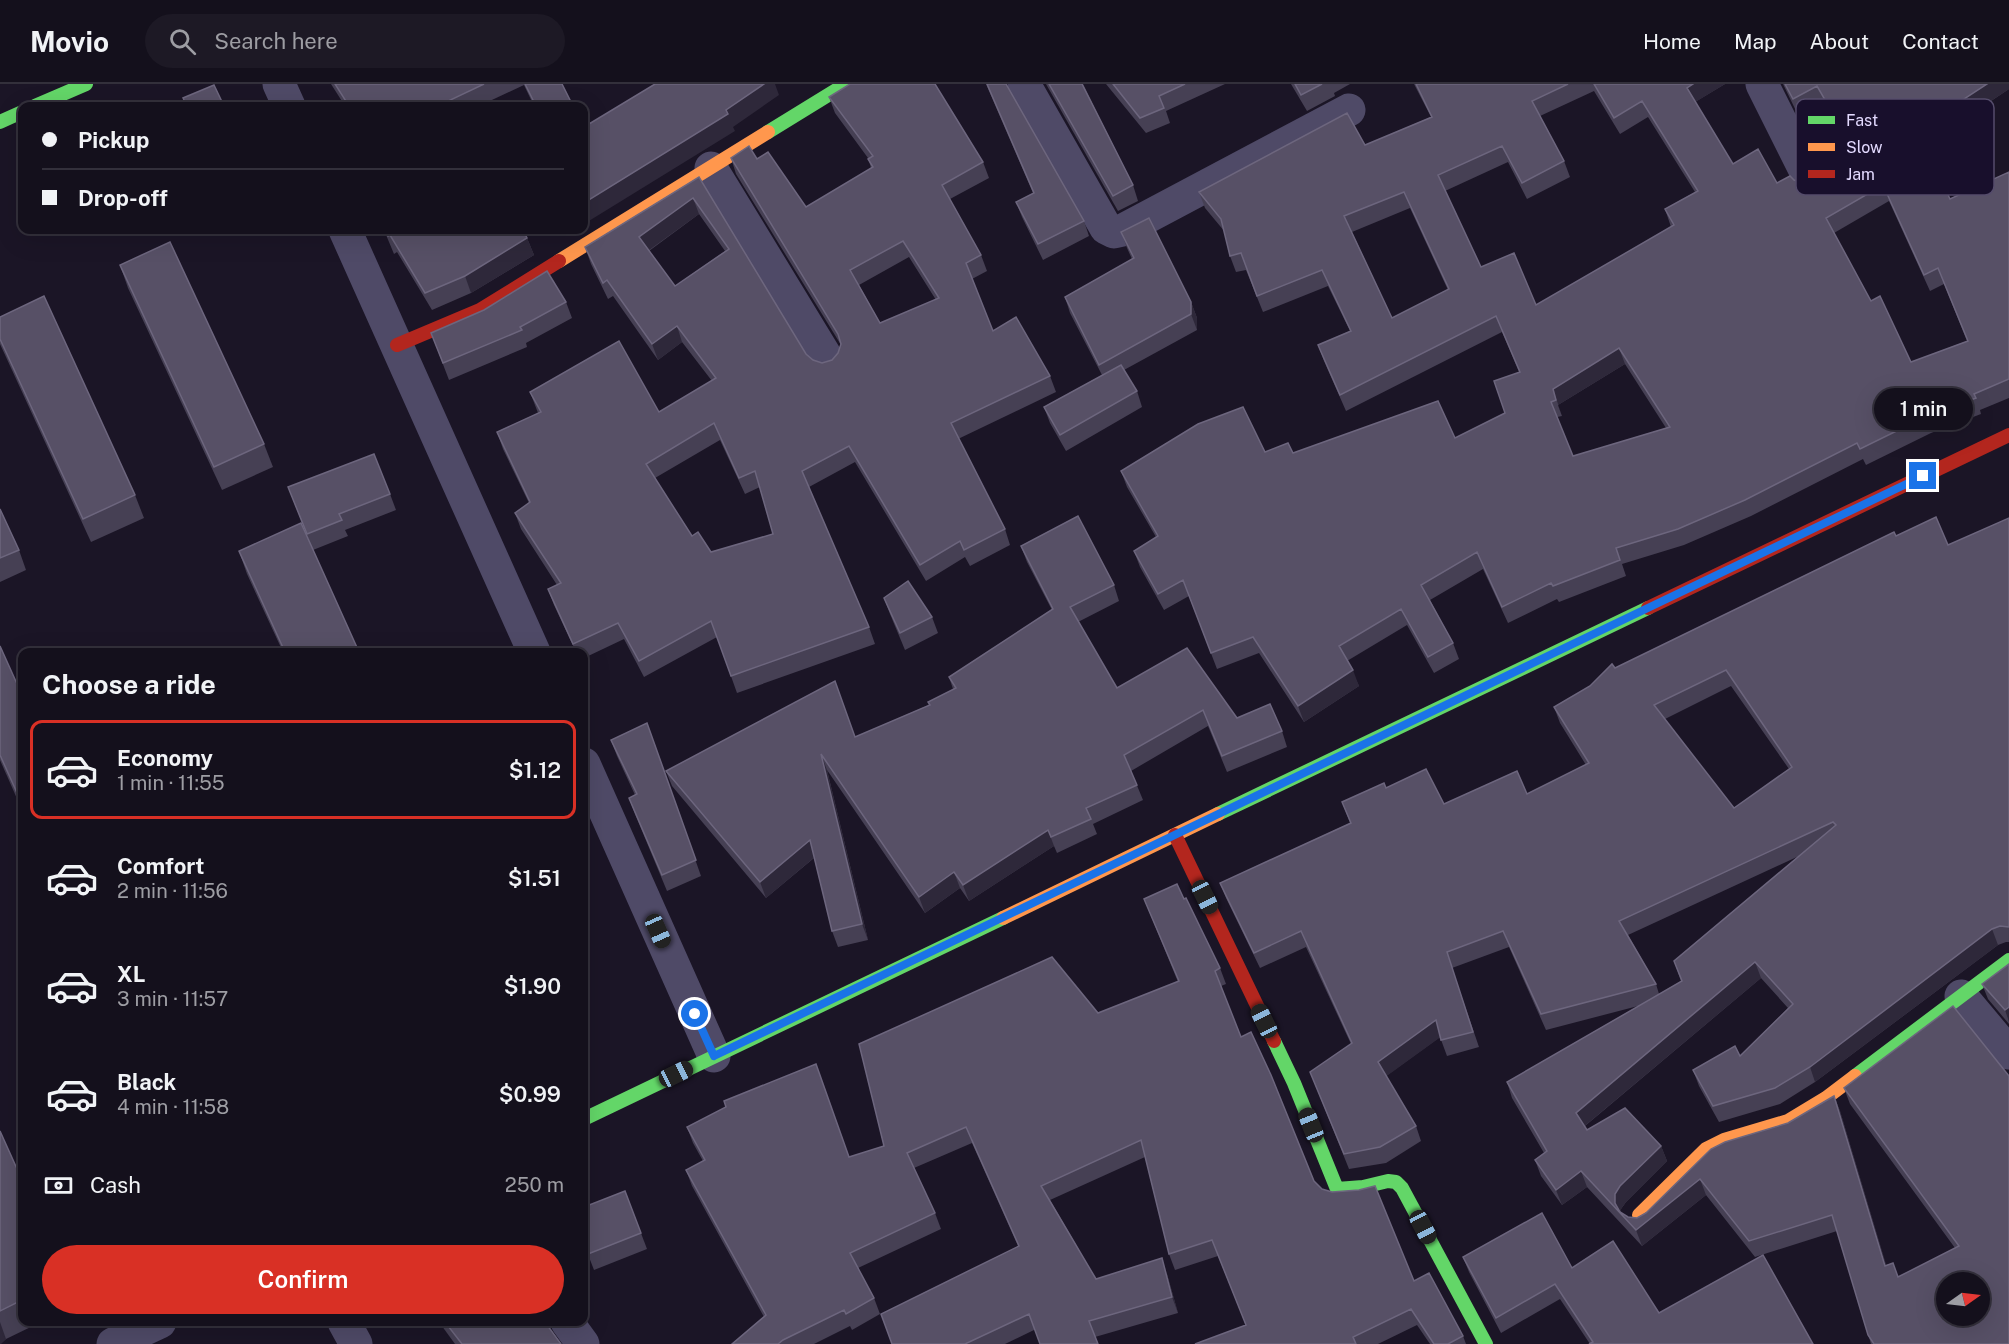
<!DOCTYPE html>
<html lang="en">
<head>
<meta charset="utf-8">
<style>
	body { margin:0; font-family:"Public Sans",sans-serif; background:#1d1925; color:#f1f3f6; height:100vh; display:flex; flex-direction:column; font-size:22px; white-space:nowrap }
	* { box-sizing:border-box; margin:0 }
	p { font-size:20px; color:#9d9da3 }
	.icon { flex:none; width:33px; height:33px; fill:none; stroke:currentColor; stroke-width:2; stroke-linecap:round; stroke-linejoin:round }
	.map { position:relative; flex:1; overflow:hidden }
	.details { position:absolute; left:18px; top:564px; width:570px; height:678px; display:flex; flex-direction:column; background:#14101c; border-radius:12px; box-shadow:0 6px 24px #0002,0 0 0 2px #33303b }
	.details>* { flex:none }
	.top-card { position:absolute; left:18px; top:18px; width:570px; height:132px; border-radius:12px; box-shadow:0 6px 24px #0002,0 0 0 2px #33303b; display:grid; align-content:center; height:132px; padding:0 24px; background:#14101c }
	.needle { width:39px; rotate:76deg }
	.controls { position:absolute; left:1936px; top:1188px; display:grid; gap:12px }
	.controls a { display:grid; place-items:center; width:54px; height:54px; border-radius:50%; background:#14101c; box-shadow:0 6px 24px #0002,0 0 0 2px #33303b; font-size:30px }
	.end { position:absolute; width:27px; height:27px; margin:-14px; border:8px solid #1a73e8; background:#fff; box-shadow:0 0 0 3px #fff }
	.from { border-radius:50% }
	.bubble { position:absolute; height:42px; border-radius:21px; background:#14101c; box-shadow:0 6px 24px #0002,0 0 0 2px #33303b; font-size:20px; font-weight:600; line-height:42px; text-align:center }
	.car { position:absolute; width:18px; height:36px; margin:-18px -9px; border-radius:8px; box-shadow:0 0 4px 2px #0007; background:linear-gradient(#222 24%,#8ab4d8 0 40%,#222 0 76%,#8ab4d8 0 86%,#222 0) }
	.top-card b { display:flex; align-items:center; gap:21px; height:57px; font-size:22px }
	.top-card b+b { border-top:2px solid #33303b }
	.top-card i { width:15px; height:15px; background:#f1f3f6 }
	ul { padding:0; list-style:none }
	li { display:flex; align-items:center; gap:18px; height:99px; margin:0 12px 9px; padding:0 12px; border:3px solid transparent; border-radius:12px }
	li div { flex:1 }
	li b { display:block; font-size:22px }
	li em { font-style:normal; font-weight:600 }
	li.current { border-color:#d93025 }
	li>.icon { width:54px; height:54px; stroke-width:1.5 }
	h2 { padding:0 24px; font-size:27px; line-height:72px }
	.pay { display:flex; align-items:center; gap:15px; height:66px; padding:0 24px; font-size:22px }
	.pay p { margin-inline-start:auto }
	.action { display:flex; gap:12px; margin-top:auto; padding:12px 24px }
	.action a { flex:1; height:69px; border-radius:36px; background:#d93025; color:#fff; font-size:24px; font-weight:600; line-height:69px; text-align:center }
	header { display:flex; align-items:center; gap:36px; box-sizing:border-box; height:84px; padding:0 30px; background:#14101c; border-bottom:2px solid #33303b }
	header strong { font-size:28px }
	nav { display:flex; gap:33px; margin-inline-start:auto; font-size:21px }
	.search { width:420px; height:54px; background:#1d1925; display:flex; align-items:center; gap:15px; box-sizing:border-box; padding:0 21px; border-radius:33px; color:#9d9da3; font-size:22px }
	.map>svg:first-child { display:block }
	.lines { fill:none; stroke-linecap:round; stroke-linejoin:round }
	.street { stroke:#4f4a67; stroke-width:33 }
	.fast { stroke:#63d668; stroke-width:14 }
	.slow { stroke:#ff974d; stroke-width:14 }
	.jam { stroke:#b3261e; stroke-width:14 }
	.wall { fill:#464054; fill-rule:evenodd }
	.shaded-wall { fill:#2e283a }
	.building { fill:#575066; stroke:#6d667e; stroke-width:1.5; fill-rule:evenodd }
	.route { stroke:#1a73e8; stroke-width:8 }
	.key { fill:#180f2c; stroke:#554c6b; stroke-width:1.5 }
	.key-label { font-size:16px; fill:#e3daff }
</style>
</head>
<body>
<header>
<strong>Movio</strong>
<div class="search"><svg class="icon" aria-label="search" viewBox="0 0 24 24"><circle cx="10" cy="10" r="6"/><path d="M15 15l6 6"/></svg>Search here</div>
<nav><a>Home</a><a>Map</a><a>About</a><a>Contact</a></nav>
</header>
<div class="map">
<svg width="2009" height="1260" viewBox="0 0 2009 1260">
	<rect width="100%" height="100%" fill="#1b1526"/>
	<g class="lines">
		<g class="street">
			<path d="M279,0L289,22"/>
			<path d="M1024,0L1106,144L1114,148L1123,146L1349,26"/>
			<path d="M1762,0L1810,96"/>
			<path d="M711,84L828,276"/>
			<path d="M345,146L534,568"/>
			<path d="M584,680L714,972"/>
			<path d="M1961,912L2009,969"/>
			<path d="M344,1238L356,1260"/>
			<path d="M567,1238L583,1260"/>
			<path d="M113,1260L160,1238"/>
		</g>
		<g class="fast">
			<path d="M35,22L86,0"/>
			<path d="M0,38L22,28"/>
			<path d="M768,48L846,0"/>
			<path d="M1218,730L1648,524"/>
			<path d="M1274,957L1294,999L1337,1105L1363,1103L1388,1097L1396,1098L1402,1104L1486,1260"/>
			<path d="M1855,992L2009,876"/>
			<path d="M584,1035L1003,834"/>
		</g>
		<g class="slow">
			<path d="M559,177L768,48"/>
			<path d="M1003,834L1218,730"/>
			<path d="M1639,1131L1706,1065L1724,1056L1788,1037L1826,1014L1855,992"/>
		</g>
		<g class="jam">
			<path d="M397,261L480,226L559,177"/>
			<path d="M1648,524L2009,351"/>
			<path d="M1175,751L1274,957"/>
		</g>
	</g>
	<g class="wall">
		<path d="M331,0H562L573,22H534L524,1L479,22H345Z"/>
		<path d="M986,0H1006L1084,137L1089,152L1043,176L1022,133L1016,118L1033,109Z"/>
		<path d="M1046,0H1083L1133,101L1138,117L1118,127Z"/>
		<path d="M1106,0H1225L1166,27L1170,39L1146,49Z"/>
		<path d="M1291,0H1350L1334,9L1335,12L1307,27Z"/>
		<path d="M1414,0H1725L1695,18L1733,80L1777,99L1794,96L1804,99L1812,97L1819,91L1846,59L1822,18L1798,31L1783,0H2009V5L1925,61L1950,115L2009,88V314L1980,326L1981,330L1931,349L1866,381L1863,375L1751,432L1684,461L1622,480L1626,492L1559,518L1557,515L1508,539L1483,485L1430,516L1453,559L1459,575L1434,589L1407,541L1347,577L1359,602L1304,638L1259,569L1217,585L1189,512L1164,526L1140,483L1134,467L1156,453L1127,403L1121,387L1265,368L1293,369L1455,354L1505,329L1519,288L1502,248L1346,327L1324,277L1318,261L1350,247L1328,202L1263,228L1246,186L1236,188L1230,172L1225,148L1205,124L1199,108L1365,61L1431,33ZM1594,7L1620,50L1648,33L1695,108L1665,125L1671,143L1536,221L1481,183L1445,107L1508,78L1527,115L1570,93L1564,77L1540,32ZM1889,117L1930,207L1944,200L1967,257L1911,278L1871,217L1834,149ZM1410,124L1448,206L1392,234L1352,148ZM1625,280L1666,344L1573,372L1557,333L1562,332L1558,321Z"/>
		<path d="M829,13L983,78L989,94L950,115L981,171L987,187L972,195L993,247L1050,292L1056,308L958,355L1005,445L1010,461L970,482L965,473L926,497L855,378L809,403L869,543L875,560L737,609L717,553L644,593L624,555L584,574V568H576L554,521L548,505L557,501L521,445L515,429L529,419L503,365L497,348L538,329L530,308L659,328L712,297L682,258L658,276L613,212L608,215L591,180L585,163L699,93L806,270L813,276L822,279L832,276L838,269L841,261L736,90L731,74L757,75L806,123L871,84L868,74L835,29ZM699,130L725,167L675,202L649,167ZM909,173L936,216L880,239L859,201ZM720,356L745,410L760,403L773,450L711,468L692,452L655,394Z"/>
		<path d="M384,146H523L527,154L534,171L471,209L432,226L397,168L394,170Z"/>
		<path d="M1121,148L1191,218L1197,234V246L1124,286L1137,307L1142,323L1066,367L1050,339L1044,323L1102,291L1070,229L1065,213L1132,175L1127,164Z"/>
		<path d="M120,181L264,360L273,383L222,406L128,204Z"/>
		<path d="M566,218L572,234L526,259L527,263L449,296L431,249Z"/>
		<path d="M0,233L135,411L144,434L91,458L0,260Z"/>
		<path d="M288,403L390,410L396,426L345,446L348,452L313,466L359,568H283L247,490L239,467L310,459Z"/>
		<path d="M0,425L19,466L26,486L0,498Z"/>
		<path d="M2009,434V858H2006L1998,861L1815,998L1780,1020L1719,1038L1699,1002L1693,986L1740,972L1788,924L1761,894L1585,1042L1587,1046L1661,1062L1667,1077L1626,1118L1621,1125V1129L1628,1133L1637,1134L1788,1039L1834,1012L1840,1027L1886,1181L1893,1179L1898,1193L1955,1164L1850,1020L1844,1004L1953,922L2009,1260H1871L1837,1147L1755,1173L1706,1111L1642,1162L1587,1103L1562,1121L1541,1092L1535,1076L1544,1069L1512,1014L1507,998L1638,922L1546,946L1509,863L1452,884L1479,963L1447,972L1440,953L1386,992L1416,1042L1421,1057L1386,1079L1349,1085L1310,988L1351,960L1306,863L1260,884L1226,814L1220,799L1350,739L1342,718L1386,704L1444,720L1527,710L1586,681L1560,639L1554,623L1590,602L1615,584L1896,452L1948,461ZM1731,602L1789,685L1734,724L1665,635ZM1799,772L1674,877L1681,897L1659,910L1656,900L1628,851Z"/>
		<path d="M1021,462L1114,501L1119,517L1078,538L1117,604L1237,634L1282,647L1287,663L1227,688L1208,642L1131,687L1143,716L1093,740L1097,750L1057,769L1054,762L969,817L960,804L925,829L827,686L868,856L838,863L832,847L814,774L766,814L672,702L666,687L855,653L929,621L953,605L949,593L1052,526L1027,478Z"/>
		<path d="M884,514L932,533L938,549L905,566L890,530Z"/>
		<path d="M0,562L22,611V726L0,676Z"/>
		<path d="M647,639L701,792L667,807L635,730L629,714L635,711L617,672L611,656Z"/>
		<path d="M1144,815H1184L1220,884L1226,900L1221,902L1241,953L1314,1097L1414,1197L1463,1252L1466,1260H1430L1417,1241L1378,1260H1195L1246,1241L1218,1172L1175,1186L1169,1170L1145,1073L1050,1116L1096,1195L1167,1190L1178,1229L1095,1253L1034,1246L1005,1260H892L1018,1162L972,1059L914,1084L935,1129L941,1145L858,1184L874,1214L880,1230L852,1246L850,1242L814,1260H732L764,1233L692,1102L686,1086L703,1077L693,1059L687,1043L849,1073L884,1062L1098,929L1178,898Z"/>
		<path d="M2009,880V940L1988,915L1982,900Z"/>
		<path d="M0,1047L22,1096V1238H41L6,1255L0,1260Z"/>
		<path d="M625,1107L647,1165L594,1186L584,1160V1123Z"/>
		<path d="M1463,1173L1572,1184L1659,1229L1813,1260H1590L1560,1215L1501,1249L1469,1188Z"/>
		<path d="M439,1238H545L561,1260H455Z"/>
	</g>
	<g class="shaded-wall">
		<path d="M764,0H775L779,11L733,43L735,47L584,140V119L726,26Z"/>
		<path d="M1693,0H1725L1692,20L1687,4Z"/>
		<path d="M1987,0H2009V5L1924,61L1918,45Z"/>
		<path d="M693,114L699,130L645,169L639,153Z"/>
		<path d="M527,154L534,171L471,209L465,192Z"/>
		<path d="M1191,218L1197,234V246L1191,230Z"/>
		<path d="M677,242L682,258L658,276L652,260Z"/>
		<path d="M1619,264L1625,280L1558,321L1562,332L1553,305Z"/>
		<path d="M1353,586L1359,602L1304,638L1298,622Z"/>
		<path d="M821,670L827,686L868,856L862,840Z"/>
		<path d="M1048,746L1054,762L969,817L963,801Z"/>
		<path d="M810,756L816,772L766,814L760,798Z"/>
		<path d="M954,788L960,804L925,829L919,813Z"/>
		<path d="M1992,845L1998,861L1815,998L1810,983Z"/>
		<path d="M1755,878L1761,894L1581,1045L1576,1029Z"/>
		<path d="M2009,923V938L2005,926Z"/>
		<path d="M1436,936L1442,952L1384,994L1378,978Z"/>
		<path d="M1834,1012L1840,1027L1891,1197L1885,1182Z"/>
		<path d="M1661,1062L1667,1077L1626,1118L1621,1125V1130L1615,1119V1110L1620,1102Z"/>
		<path d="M1581,1087L1587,1103L1562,1121L1556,1106Z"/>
		<path d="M1700,1095L1706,1111L1642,1162L1636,1146Z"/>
		<path d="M1162,1174L1167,1190L1178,1229L1172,1213Z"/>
		<path d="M0,1238L6,1255L1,1260H0Z"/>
	</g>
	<g class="building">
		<path d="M335,0H484L446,18L448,22H349Z"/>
		<path d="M525,0H562L573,22H536Z"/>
		<path d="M655,0H764L726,26L728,30L584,119V43Z"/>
		<path d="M850,0H935L983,78L942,101L981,171L966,179L993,247L1016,233L1050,292L951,339L1005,445L964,466L960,457L920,481L849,362L802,387L869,543L731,592L711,537L639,577L618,539L573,560L548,505L561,499L515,429L530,418L497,348L541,328L530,308L619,257L659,328L716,294L677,242L652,260L607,196L603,199L585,163L699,93L806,270L813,276L822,279L832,276L838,269L841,260L838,250L731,74L749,62L757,75L768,68L806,123L873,83L868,75L873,72L829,13ZM693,114L729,165L675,202L639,153ZM903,157L939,214L880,239L850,186ZM714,339L739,394L755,387L773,450L711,468L698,448L692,452L646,380Z"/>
		<path d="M987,0H1006L1084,137L1038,160L1016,118L1034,109Z"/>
		<path d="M1049,0H1082L1133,101L1113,112Z"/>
		<path d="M1113,0H1185L1159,12L1164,24L1140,34Z"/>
		<path d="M1295,0H1322L1301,11Z"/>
		<path d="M1416,0H1568L1532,17L1564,77L1522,99L1502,62L1438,91L1481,183L1514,169L1536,221L1674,141L1665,125L1698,107L1642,17L1614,34L1594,0H1693L1687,4L1733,80L1758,65L1777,99L1790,92L1794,96L1804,99L1812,97L1819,91L1823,82L1821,73L1849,57L1817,2L1793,15L1785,0H1987L1918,45L1950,115L2009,88V295L1974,310L1976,314L1925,333L1860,365L1857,359L1745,416L1678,445L1616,464L1620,476L1553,502L1551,499L1502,523L1477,468L1421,501L1453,559L1428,573L1401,525L1339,562L1353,586L1298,622L1253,553L1211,569L1183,496L1158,510L1134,467L1158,452L1121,387L1198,340L1243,323L1265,368L1288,359L1293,369L1438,317L1455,354L1505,329L1494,297L1520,288L1496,232L1340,311L1318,261L1351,247L1322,186L1257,212L1241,169L1230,172L1221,135L1199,108L1347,29L1365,61L1432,33ZM1883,101L1924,191L1938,184L1968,257L1911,278L1880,212L1871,217L1826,134ZM1404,108L1449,205L1392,234L1344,132ZM1619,264L1670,343L1573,372L1551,318L1556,316L1553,305Z"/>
		<path d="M214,1L224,22H187L183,14Z"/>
		<path d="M1149,134L1191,218V230L1099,281L1065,213L1134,174L1121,148Z"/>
		<path d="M385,146H523L527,154L465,192L425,209L390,151L388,152Z"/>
		<path d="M170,158L264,360L214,383L120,181Z"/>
		<path d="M547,187L566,218L520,243L522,246L443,279L431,249L484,226Z"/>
		<path d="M44,212L135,411L83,435L0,255V233Z"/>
		<path d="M1121,281L1137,307L1060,351L1044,323Z"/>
		<path d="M374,370L390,410L339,430L342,436L307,450L288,403Z"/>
		<path d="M0,425L19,466L0,474Z"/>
		<path d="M1078,432L1114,501L1070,523L1117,604L1187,564L1237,634L1270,620L1282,647L1222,672L1203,626L1124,671L1137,701L1086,724L1091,735L1051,753L1048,746L963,801L954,788L919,813L821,670L862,840L832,847L810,756L760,798L666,687L835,597L855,653L930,621L928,618L956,604L949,593L1053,525L1021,462Z"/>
		<path d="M1936,433L1948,461L2009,434V843L2000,842L1992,845L1810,983L1775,1004L1713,1022L1693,986L1735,962L1740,972L1793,920L1755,878L1576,1029L1587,1046L1625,1024L1661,1062L1620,1102L1615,1110V1119L1620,1128L1628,1133L1637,1134L1646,1129L1711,1065L1725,1058L1788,1039L1834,1012L1885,1182L1893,1179L1898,1193L1959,1162L1844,1004L1953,922L2009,992V1260H1874L1868,1251L1832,1131L1749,1157L1700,1095L1636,1146L1581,1087L1556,1106L1535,1076L1547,1067L1507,998L1682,897L1674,877L1836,741L1833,738L1619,837L1656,900L1541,930L1503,847L1447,868L1473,948L1441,956L1436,936L1378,978L1416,1042L1380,1063L1344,1070L1310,988L1352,959L1301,847L1254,869L1220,799L1351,739L1342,718L1384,699L1386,704L1426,685L1444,720L1517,687L1527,710L1589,679L1554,623L1590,602L1612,580L1615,584L1894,448L1896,452ZM1726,586L1792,683L1734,724L1654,621ZM1947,1198H1980V1232H1947Z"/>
		<path d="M301,439L359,568H285L239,467Z"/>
		<path d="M908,497L932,533L900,549L884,514Z"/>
		<path d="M0,562L22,611V720L0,671Z"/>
		<path d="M647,639L696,776L662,791L629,714L637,710L611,656Z"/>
		<path d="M1177,800L1184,815L1186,814L1220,884L1215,887L1241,953L1251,948L1271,991L1314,1097L1322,1105L1332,1108L1359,1106L1375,1102L1414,1197L1429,1189L1463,1252L1448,1260H1434L1411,1225L1353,1253L1356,1260H1195L1246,1241L1212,1156L1169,1170L1141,1056L1041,1102L1096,1195L1162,1174L1172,1213L1089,1237L1098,1260H1040L1029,1230L965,1260H892L881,1230L1019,1162L966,1043L907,1069L935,1129L850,1169L874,1214L846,1230L844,1226L783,1256L778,1260H732L766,1231L686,1086L705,1076L687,1043L726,1023L724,1017L816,980L849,1073L884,1062L859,960L1052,873L1098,929L1179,897L1144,815Z"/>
		<path d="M2009,880V923L2005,926L1982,900Z"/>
		<path d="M0,1047L22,1096V1216L0,1227Z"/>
		<path d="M625,1107L641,1149L588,1170L584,1158V1123Z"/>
		<path d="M1542,1129L1572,1184L1613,1157L1659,1229L1763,1171L1813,1260H1589L1593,1258L1555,1200L1496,1234L1463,1173Z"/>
		<path d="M445,1238H545L561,1260H462Z"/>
	</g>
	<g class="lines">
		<path class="route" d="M695,930L714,972L1923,392"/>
	</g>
	<rect x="1796" y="15" width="198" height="96" rx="9" class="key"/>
	<rect x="1808" y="32" width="27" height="8" fill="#63d668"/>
	<rect x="1808" y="59" width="27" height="8" fill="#ff974d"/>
	<rect x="1808" y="86" width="27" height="8" fill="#b3261e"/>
	<g class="key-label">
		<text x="1846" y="42">Fast</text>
		<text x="1846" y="69">Slow</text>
		<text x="1846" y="96">Jam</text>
	</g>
</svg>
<div class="controls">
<a><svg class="needle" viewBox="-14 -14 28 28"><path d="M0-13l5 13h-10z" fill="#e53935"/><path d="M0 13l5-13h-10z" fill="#9d9da3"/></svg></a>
</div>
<i class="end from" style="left:695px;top:930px"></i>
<i class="end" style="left:1923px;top:392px"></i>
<div class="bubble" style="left:1874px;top:304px;width:99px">1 min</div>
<i class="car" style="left:1205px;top:813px;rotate:154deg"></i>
<i class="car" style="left:658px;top:847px;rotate:156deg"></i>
<i class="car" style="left:1264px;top:937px;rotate:334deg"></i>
<i class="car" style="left:676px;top:990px;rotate:64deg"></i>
<i class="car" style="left:1311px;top:1041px;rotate:338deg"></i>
<i class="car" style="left:1423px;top:1143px;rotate:152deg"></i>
<div class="top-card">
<b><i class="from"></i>Pickup</b>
<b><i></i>Drop-off</b>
</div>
<section class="details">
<h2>Choose a ride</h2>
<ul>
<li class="current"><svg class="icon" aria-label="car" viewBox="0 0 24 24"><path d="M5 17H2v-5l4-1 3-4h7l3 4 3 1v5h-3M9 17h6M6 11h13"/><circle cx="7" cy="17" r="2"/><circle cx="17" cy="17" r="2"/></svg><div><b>Economy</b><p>1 min · 11:55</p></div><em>$1.12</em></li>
<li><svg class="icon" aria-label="car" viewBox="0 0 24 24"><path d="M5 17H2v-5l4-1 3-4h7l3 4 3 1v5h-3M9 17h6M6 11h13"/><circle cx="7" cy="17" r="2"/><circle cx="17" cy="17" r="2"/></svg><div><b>Comfort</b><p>2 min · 11:56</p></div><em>$1.51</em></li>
<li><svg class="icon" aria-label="car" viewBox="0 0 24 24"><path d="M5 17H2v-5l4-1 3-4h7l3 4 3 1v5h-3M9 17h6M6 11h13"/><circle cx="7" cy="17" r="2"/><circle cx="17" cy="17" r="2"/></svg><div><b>XL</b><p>3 min · 11:57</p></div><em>$1.90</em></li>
<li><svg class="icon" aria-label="car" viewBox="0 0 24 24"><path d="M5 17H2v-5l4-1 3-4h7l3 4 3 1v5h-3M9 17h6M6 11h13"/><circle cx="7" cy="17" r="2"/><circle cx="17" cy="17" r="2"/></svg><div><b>Black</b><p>4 min · 11:58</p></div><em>$0.99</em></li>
</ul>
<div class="pay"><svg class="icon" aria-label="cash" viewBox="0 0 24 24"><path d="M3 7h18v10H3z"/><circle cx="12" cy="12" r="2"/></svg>Cash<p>250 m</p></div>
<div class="action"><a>Confirm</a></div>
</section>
</div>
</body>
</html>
